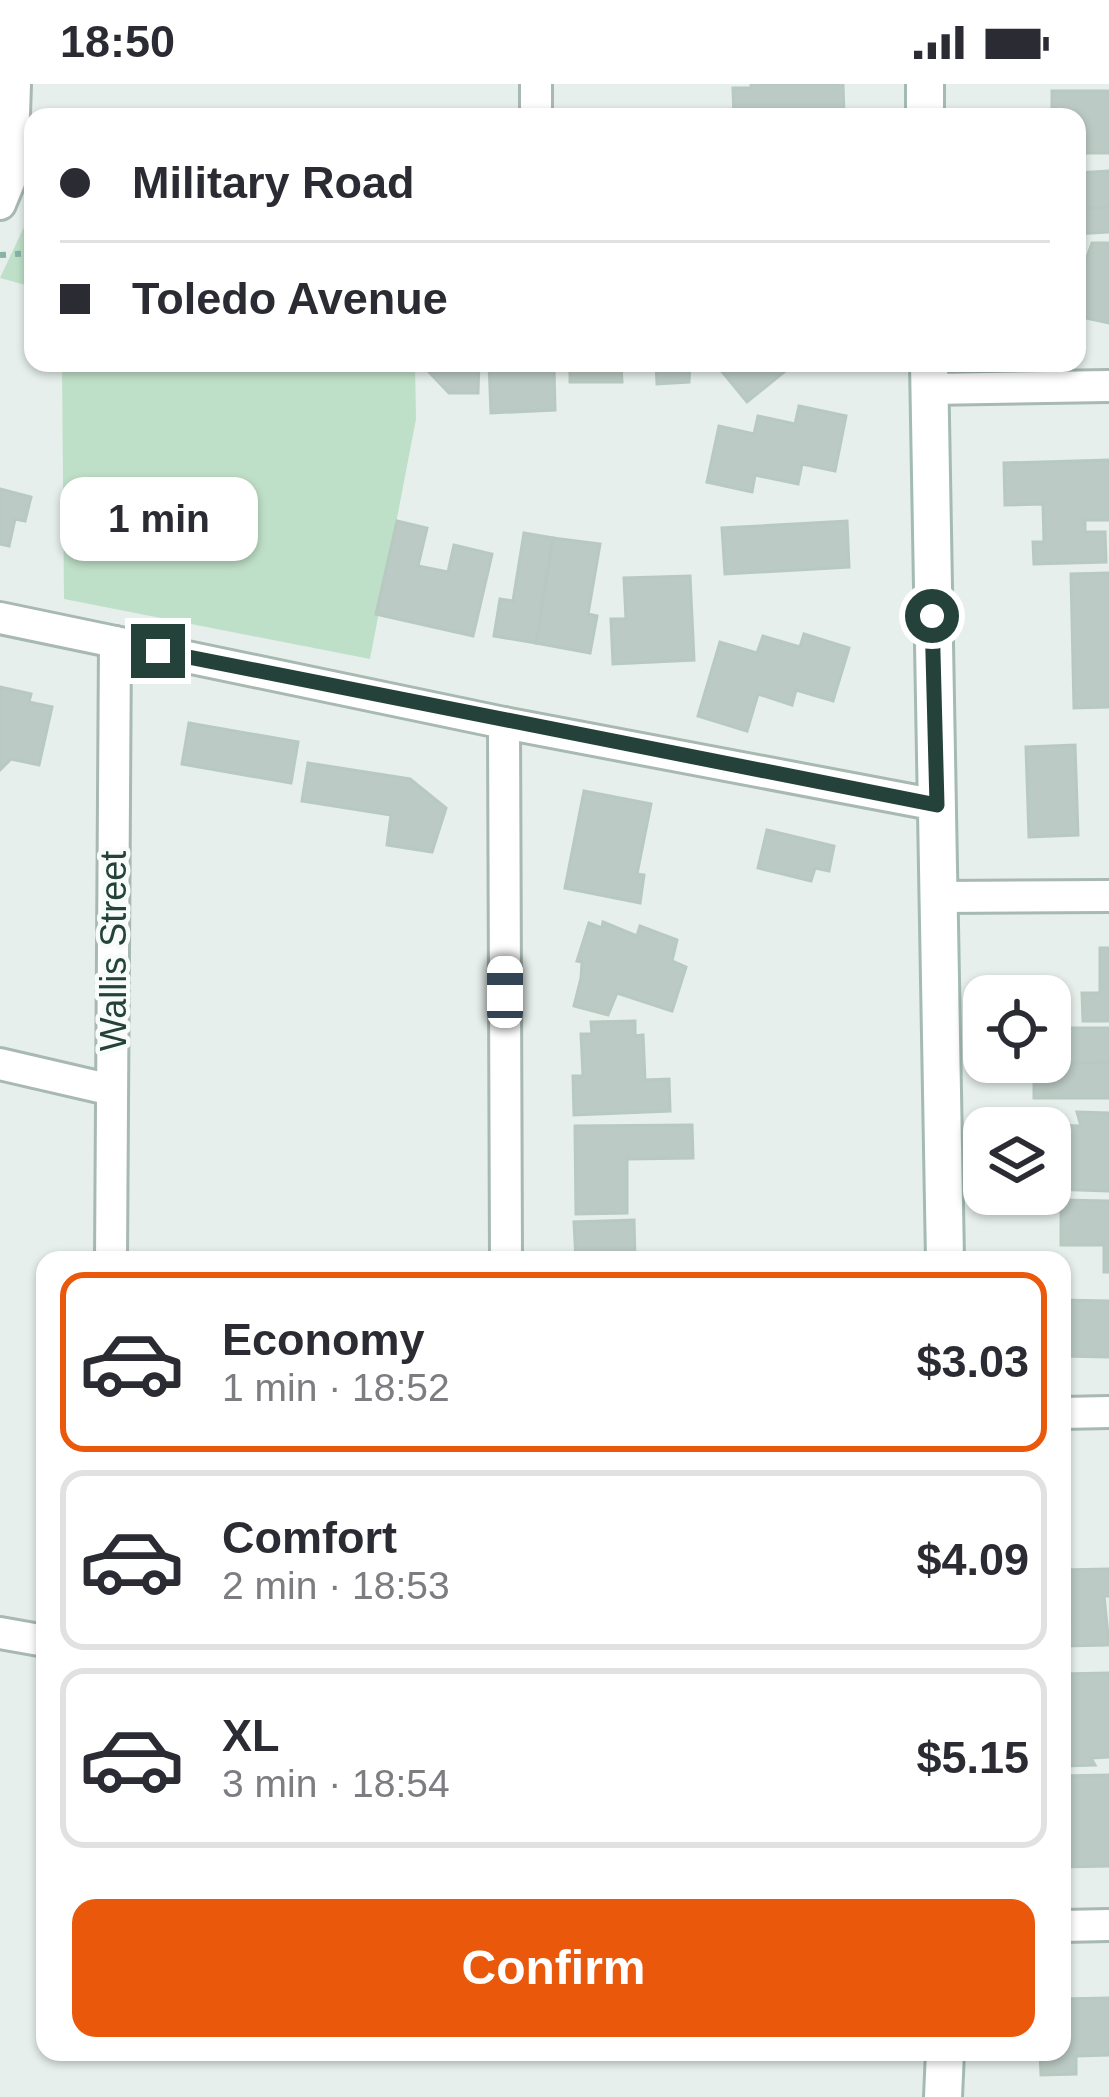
<!DOCTYPE html>
<html lang="en">
<head>
<meta charset="utf-8">
<style>
	body { margin:0; font-family:Helvetica,sans-serif; background:#f2f2f3; color:#2b2b33; height:100vh; display:flex; flex-direction:column; font-size:45px; white-space:nowrap }
	* { box-sizing:border-box; margin:0 }
	p { font-size:39px; color:#7c7c81 }
	.icon { flex:none; width:66px; height:66px; fill:none; stroke:currentColor; stroke-width:2; stroke-linecap:round; stroke-linejoin:round }
	.map { position:relative; flex:1; overflow:hidden }
	.details { position:absolute; left:36px; top:1167px; width:1035px; height:810px; display:flex; flex-direction:column; background:#fff; border-radius:24px; box-shadow:0 3px 9px #0004 }
	.details>* { flex:none }
	.banner { position:absolute; left:24px; top:24px; width:1062px; height:264px; border-radius:24px; box-shadow:0 3px 9px #0004; display:grid; align-content:center; height:264px; padding:0 36px; background:#fff }
	.buttons { position:absolute; left:963px; top:891px; display:grid; gap:24px }
	.buttons a { display:grid; place-items:center; width:108px; height:108px; border-radius:24px; background:#fff; box-shadow:0 3px 9px #0004; font-size:60px }
	.end { position:absolute; width:54px; height:54px; margin:-27px; border:15px solid #24423a; background:#fff; box-shadow:0 0 0 6px #fff }
	.from { border-radius:50% }
	.bubble { position:absolute; height:84px; border-radius:24px; background:#fff; box-shadow:0 3px 9px #0004; font-size:39px; font-weight:700; line-height:84px; text-align:center }
	.car { position:absolute; width:36px; height:72px; margin:-36px -18px; border-radius:15px; box-shadow:0 0 9px 3px #0007; background:linear-gradient(#fff 24%,#345 0 40%,#fff 0 76%,#345 0 86%,#fff 0) }
	.banner b { display:flex; align-items:center; gap:42px; height:114px; font-size:45px }
	.banner b+b { border-top:3px solid #e1e1e2 }
	.banner i { width:30px; height:30px; background:#2b2b33 }
	ul { padding:21px 0 0; list-style:none }
	li { display:flex; align-items:center; gap:36px; height:180px; margin:0 24px 18px; padding:0 12px; border:6px solid #e1e1e2; border-radius:24px }
	li div { flex:1 }
	li b { display:block; font-size:45px }
	li em { font-style:normal; font-weight:700 }
	li.on { border-color:#ea580c }
	li>.icon { width:108px; height:108px; stroke-width:1.5 }
	.action { display:flex; gap:24px; margin-top:auto; padding:24px 36px }
	.action a { flex:1; height:138px; border-radius:24px; background:#ea580c; color:#fff; font-size:48px; font-weight:700; line-height:138px; text-align:center }
	.status { display:flex; justify-content:space-between; align-items:center; height:84px; padding:0 60px; background:#fff; direction:ltr }
	.status svg { height:33px; fill:currentColor }
	.map>svg:first-child { display:block }
	.green { fill:#bfe0c8 }
	.building { fill:#bbcac4; stroke:#b8c9c2; stroke-width:3 }
	.lines { fill:none; stroke-linecap:round; stroke-linejoin:round }
	.street-casing { stroke:#a8b8b2; stroke-width:36 }
	.secondary-casing { stroke:#a4bbb3; stroke-width:42 }
	.path { stroke:#86b3a5; stroke-width:6; stroke-dasharray:6 9; stroke-linecap:butt }
	.street { stroke:#fff; stroke-width:30 }
	.secondary { stroke:#fff; stroke-width:36 }
	.route { stroke:#24423a; stroke-width:15 }
	.labels { text-anchor:middle; dominant-baseline:central; stroke-width:9; stroke-linejoin:round; paint-order:stroke }
	.street-label { font-size:36px; fill:#24423a; stroke:#f7fbf9 }
</style>
</head>
<body>
<div class="status"><b>18:50</b><svg viewBox="0 0 49 12"><path d="M0 12V9h3v3zM5 12V6h3v6zM10 12V3h3v9zM15 12V0h3v12zM26 1h20v11H26zM47 4h2v5h-2z"/></svg></div>
<div class="map">
<svg width="1109" height="2013" viewBox="0 0 1109 2013">
	<rect width="100%" height="100%" fill="#e6efeb"/>
	<g class="green">
		<path d="M33,124V203L0,194Z"/>
		<path d="M62,279H415L416,335L370,575L64,515Z"/>
	</g>
	<g class="building">
		<path d="M751,0H843L844,33H734L733,4H751Z"/>
		<path d="M1052,7H1109V69H1077V33H1052Z"/>
		<path d="M1109,87V123L1077,125V89Z"/>
		<path d="M1109,123V148L1077,150V125Z"/>
		<path d="M1092,159H1109V239L1077,232V176L1085,179Z"/>
		<path d="M429,279H479L478,309H449L429,288Z"/>
		<path d="M489,279H546L547,284H554L555,326L491,329Z"/>
		<path d="M570,279H621L622,298H570Z"/>
		<path d="M656,279H690L689,298L657,300Z"/>
		<path d="M715,279H795L747,318Z"/>
		<path d="M799,322L846,332L835,387L802,380L798,400L755,391L752,408L707,398L719,342L754,350L758,332L795,340Z"/>
		<path d="M1109,376V436H1085V448H1105L1106,478L1034,480L1033,458H1044L1043,420L1005,421L1004,379Z"/>
		<path d="M0,405L31,413L25,437L15,435L9,462L0,460Z"/>
		<path d="M397,437L427,444L418,482L448,488L454,461L492,470L473,552L376,530Z"/>
		<path d="M847,437L849,483L725,490L722,444Z"/>
		<path d="M524,449L553,454L536,559L494,552L500,515L513,517Z"/>
		<path d="M553,454L600,460L588,530L597,532L590,569L536,559Z"/>
		<path d="M1109,489V623L1074,624L1071,490Z"/>
		<path d="M690,492L694,576L613,580L611,535H626L624,494Z"/>
		<path d="M804,550L849,564L833,617L796,606L792,621L758,610L747,647L698,632L720,558L757,569L763,552L800,563Z"/>
		<path d="M0,603L31,610L29,618L52,623L39,681L11,675L0,686Z"/>
		<path d="M189,639L298,658L291,699L182,680Z"/>
		<path d="M1075,661L1078,751L1029,753L1026,663Z"/>
		<path d="M308,679L410,695L446,724L432,768L387,761L391,731L302,717Z"/>
		<path d="M584,707L651,720L637,790L644,791L640,819L565,804Z"/>
		<path d="M767,746L834,762L829,787L815,784L811,797L758,784Z"/>
		<path d="M603,838L637,852L640,842L677,856L672,877L686,883L672,927L617,909L608,931L574,922L581,894L582,878L577,877L589,839L602,844Z"/>
		<path d="M1100,864H1109V937H1083L1082,909H1100Z"/>
		<path d="M635,937V952L643,951L645,996L669,995L670,1027L574,1031L573,992H583L581,950H592L591,938Z"/>
		<path d="M1050,944H1109V978L1024,982L1050,978Z"/>
		<path d="M1109,978V1014H1034V981Z"/>
		<path d="M1077,1028L1109,1029V1107L1051,1105L1052,1041L1081,1042Z"/>
		<path d="M692,1041L693,1074L627,1075V1129L576,1130L575,1042Z"/>
		<path d="M1061,1116L1109,1117V1188H1104V1161H1061Z"/>
		<path d="M634,1136L635,1176H576L574,1138Z"/>
		<path d="M1062,1216L1109,1217V1273L1062,1272Z"/>
		<path d="M1109,1485V1512H1104L1109,1561L1062,1562V1538H1070L1069,1520H1062V1486Z"/>
		<path d="M1109,1589V1673L1091,1674L1095,1681L1062,1682V1590Z"/>
		<path d="M1109,1691V1782L1062,1783V1692Z"/>
		<path d="M1109,1914V1971L1076,1972V1990L1041,1991L1040,1968H1062V1915Z"/>
	</g>
	<g class="lines">
		<defs>
			<g id="street">
				<path d="M536,0V33"/>
				<path d="M0,120L12,91L15,0"/>
				<path d="M929,305L1109,302"/>
				<path d="M0,534L504,639L937,721"/>
				<path d="M504,639L506,1176"/>
				<path d="M939,813L1109,812"/>
				<path d="M0,980L112,1006"/>
				<path d="M111,1176L115,558"/>
				<path d="M1062,1329L1109,1328"/>
				<path d="M0,1549L45,1557"/>
				<path d="M1062,1842L1109,1841"/>
			</g>
			<g id="secondary">
				<path d="M925,0V33"/>
				<path d="M929,279L945,1176"/>
				<path d="M943,2013L945,1968"/>
			</g>
		</defs>
		<use href="#street" class="street-casing"/>
		<use href="#secondary" class="secondary-casing"/>
		<path class="path" d="M0,171L33,169"/>
		<use href="#street" class="street"/>
		<use href="#secondary" class="secondary"/>
	</g>
	<g class="lines">
		<path class="route" d="M158,567L937,721L932,532"/>
	</g>
	<g class="labels">
		<g class="street-label">
			<text transform="translate(113 867) rotate(-90)">Wallis Street</text>
		</g>
	</g>
</svg>
<div class="buttons">
<a><svg class="icon" aria-label="locate" viewBox="0 0 24 24"><circle cx="12" cy="12" r="6"/><path d="M12 2v4M12 18v4M2 12h4M18 12h4"/></svg></a>
<a><svg class="icon" aria-label="layers" viewBox="0 0 24 24"><path d="M12 4l9 5-9 5-9-5zM3 14l9 5 9-5"/></svg></a>
</div>
<i class="end from" style="left:932px;top:532px"></i>
<i class="end" style="left:158px;top:567px"></i>
<div class="bubble" style="left:60px;top:393px;width:198px">1 min</div>
<i class="car" style="left:505px;top:908px;rotate:0deg"></i>
<div class="banner">
<b><i class="from"></i>Military Road</b>
<b><i></i>Toledo Avenue</b>
</div>
<section class="details">
<ul>
<li class="on"><svg class="icon" aria-label="car" viewBox="0 0 24 24"><path d="M5 17H2v-5l4-1 3-4h7l3 4 3 1v5h-3M9 17h6M6 11h13"/><circle cx="7" cy="17" r="2"/><circle cx="17" cy="17" r="2"/></svg><div><b>Economy</b><p>1 min · 18:52</p></div><em>$3.03</em></li>
<li><svg class="icon" aria-label="car" viewBox="0 0 24 24"><path d="M5 17H2v-5l4-1 3-4h7l3 4 3 1v5h-3M9 17h6M6 11h13"/><circle cx="7" cy="17" r="2"/><circle cx="17" cy="17" r="2"/></svg><div><b>Comfort</b><p>2 min · 18:53</p></div><em>$4.09</em></li>
<li><svg class="icon" aria-label="car" viewBox="0 0 24 24"><path d="M5 17H2v-5l4-1 3-4h7l3 4 3 1v5h-3M9 17h6M6 11h13"/><circle cx="7" cy="17" r="2"/><circle cx="17" cy="17" r="2"/></svg><div><b>XL</b><p>3 min · 18:54</p></div><em>$5.15</em></li>
</ul>
<div class="action"><a>Confirm</a></div>
</section>
</div>
</body>
</html>
